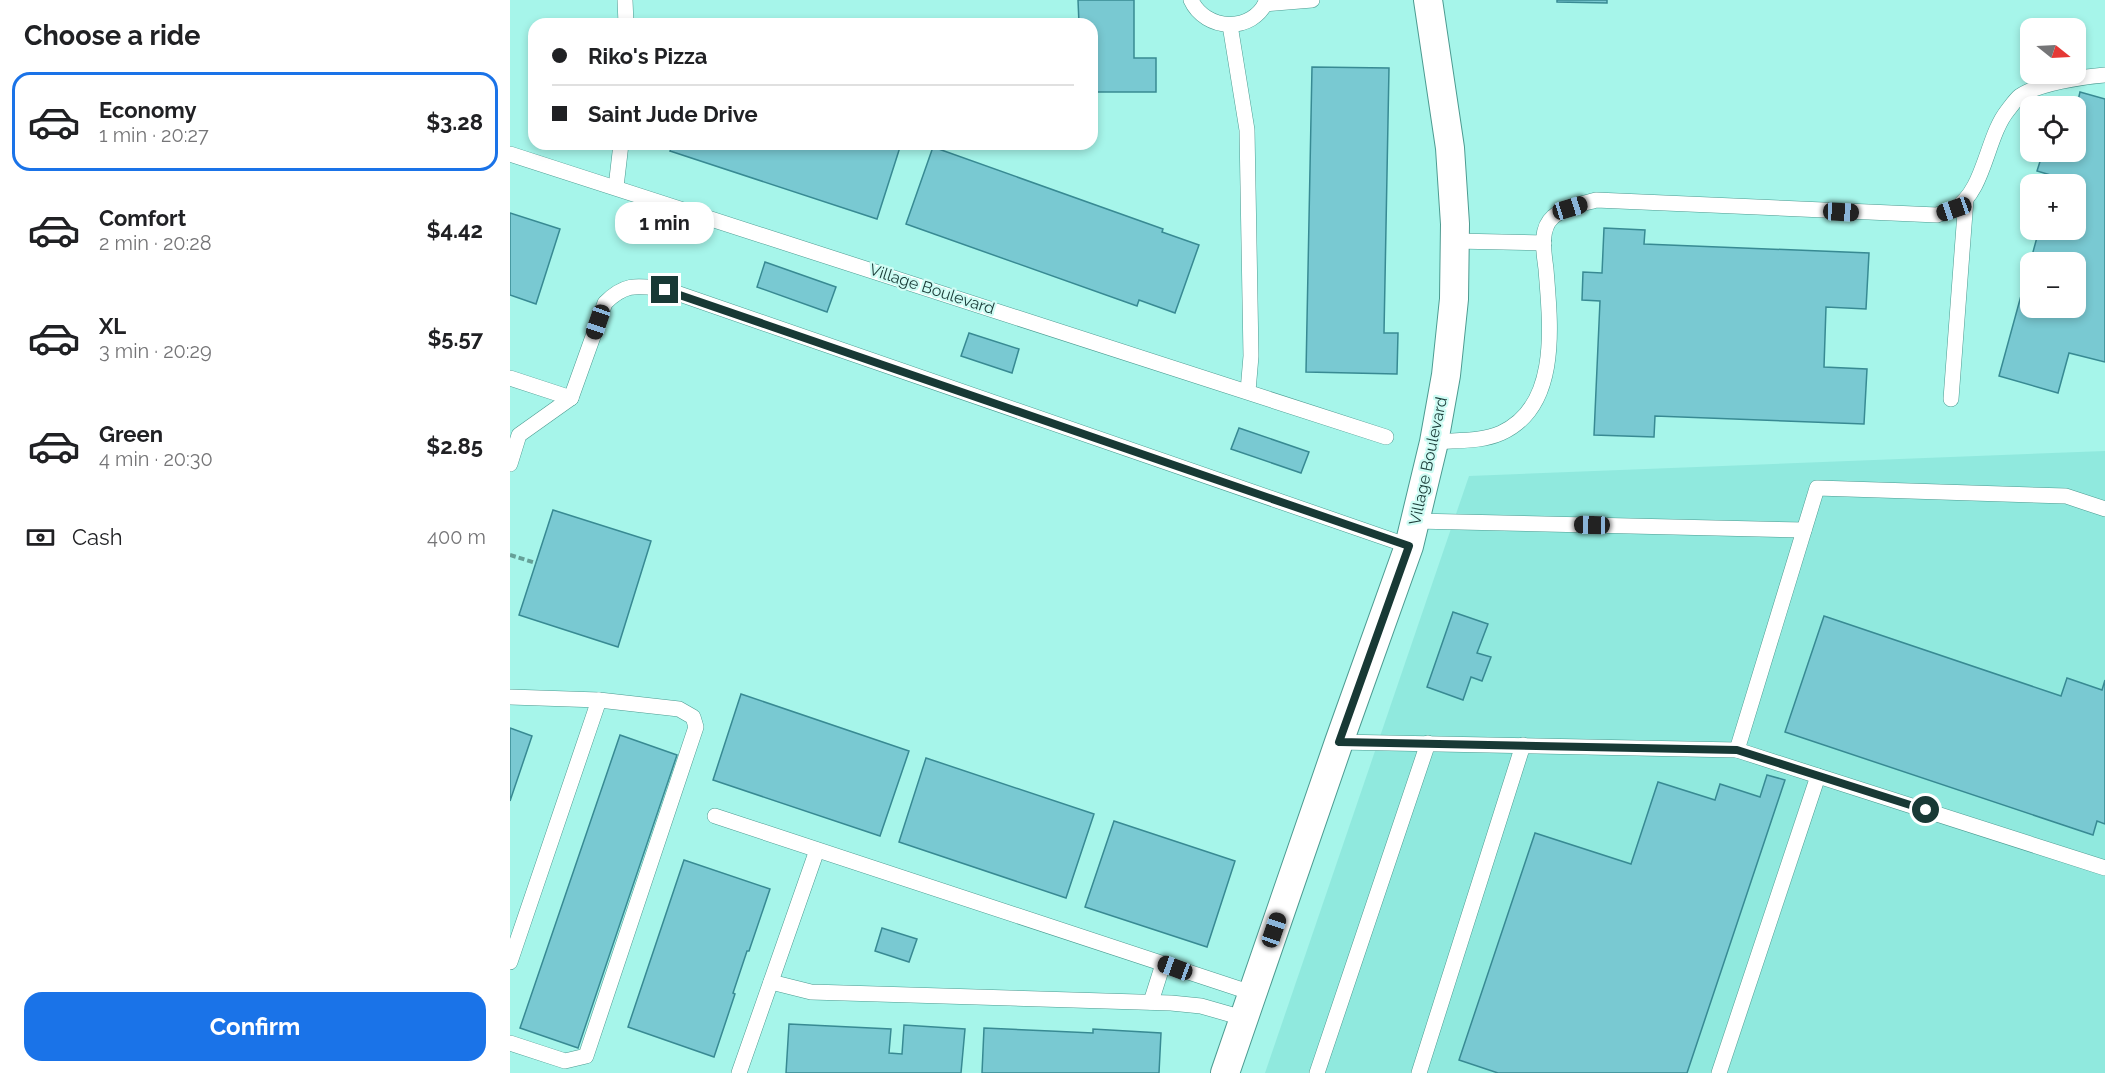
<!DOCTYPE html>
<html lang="en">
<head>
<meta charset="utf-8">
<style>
	body { margin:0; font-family:Raleway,sans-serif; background:#f2f2f2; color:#202124; height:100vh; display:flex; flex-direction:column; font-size:22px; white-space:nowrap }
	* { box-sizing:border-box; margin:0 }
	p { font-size:20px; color:#757577 }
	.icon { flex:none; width:33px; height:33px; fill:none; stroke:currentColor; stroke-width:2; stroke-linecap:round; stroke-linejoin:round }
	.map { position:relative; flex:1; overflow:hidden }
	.sheet { display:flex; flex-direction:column; background:#fff; width:510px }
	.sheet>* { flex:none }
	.hud { position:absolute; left:18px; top:18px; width:570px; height:132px; border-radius:18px; box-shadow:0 3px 9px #0003; display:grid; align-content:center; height:132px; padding:0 24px; background:#fff }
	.needle { width:39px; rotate:108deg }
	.controls { position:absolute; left:1510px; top:18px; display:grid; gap:12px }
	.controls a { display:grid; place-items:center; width:66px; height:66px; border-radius:12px; background:#fff; box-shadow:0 3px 9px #0003; font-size:30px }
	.end { position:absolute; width:27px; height:27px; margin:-14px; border:8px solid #183935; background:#fff; box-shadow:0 0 0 3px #fff }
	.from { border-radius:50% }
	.bubble { position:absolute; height:42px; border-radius:18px; background:#fff; box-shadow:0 3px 9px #0003; font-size:20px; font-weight:700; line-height:42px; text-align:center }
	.car { position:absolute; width:18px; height:36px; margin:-18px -9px; border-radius:8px; box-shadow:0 0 4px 2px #0007; background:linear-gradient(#222 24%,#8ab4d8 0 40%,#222 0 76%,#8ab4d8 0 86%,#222 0) }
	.hud b { display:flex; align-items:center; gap:21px; height:57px; font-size:22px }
	.hud b+b { border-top:2px solid #e0e0e0 }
	.hud i { width:15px; height:15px; background:#202124 }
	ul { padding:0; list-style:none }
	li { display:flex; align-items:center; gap:18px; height:99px; margin:0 12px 9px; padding:0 12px; border:3px solid transparent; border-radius:18px }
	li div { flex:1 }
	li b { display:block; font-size:22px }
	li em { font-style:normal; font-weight:700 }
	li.current { border-color:#1a73e8 }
	li>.icon { width:54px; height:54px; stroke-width:1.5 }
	h2 { padding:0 24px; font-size:27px; line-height:72px }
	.pay { display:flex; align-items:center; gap:15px; height:66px; padding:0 24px; font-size:22px }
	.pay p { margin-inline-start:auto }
	.primary-button { display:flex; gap:12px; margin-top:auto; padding:12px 24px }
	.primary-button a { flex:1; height:69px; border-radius:18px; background:#1a73e8; color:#fff; font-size:24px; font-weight:700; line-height:69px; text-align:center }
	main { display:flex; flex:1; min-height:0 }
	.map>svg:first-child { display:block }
	.built { fill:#90e9de }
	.building { fill:#79c9d2; stroke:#388a93; stroke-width:1.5; fill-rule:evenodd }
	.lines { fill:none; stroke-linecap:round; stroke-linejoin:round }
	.lane-casing { stroke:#4c9b91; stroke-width:16 }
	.street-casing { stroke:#4c9b91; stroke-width:30 }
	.path { stroke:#65a098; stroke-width:4; stroke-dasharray:6 3; stroke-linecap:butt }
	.lane { stroke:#fff; stroke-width:15 }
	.street { stroke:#fff; stroke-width:28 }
	.route { stroke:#183935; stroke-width:8 }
	.labels { text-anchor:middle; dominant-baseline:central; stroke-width:4.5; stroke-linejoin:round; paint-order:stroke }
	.street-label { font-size:16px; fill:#183935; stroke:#cefcf4 }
</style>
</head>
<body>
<main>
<section class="sheet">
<h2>Choose a ride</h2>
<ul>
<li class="current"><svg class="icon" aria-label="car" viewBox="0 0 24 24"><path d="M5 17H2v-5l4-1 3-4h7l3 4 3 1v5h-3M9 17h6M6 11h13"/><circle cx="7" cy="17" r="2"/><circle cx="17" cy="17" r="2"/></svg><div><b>Economy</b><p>1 min · 20:27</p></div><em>$3.28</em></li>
<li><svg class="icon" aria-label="car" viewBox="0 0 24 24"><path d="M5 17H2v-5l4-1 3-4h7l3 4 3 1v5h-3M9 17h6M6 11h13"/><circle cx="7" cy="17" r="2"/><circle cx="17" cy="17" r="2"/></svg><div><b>Comfort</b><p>2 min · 20:28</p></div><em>$4.42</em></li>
<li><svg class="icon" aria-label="car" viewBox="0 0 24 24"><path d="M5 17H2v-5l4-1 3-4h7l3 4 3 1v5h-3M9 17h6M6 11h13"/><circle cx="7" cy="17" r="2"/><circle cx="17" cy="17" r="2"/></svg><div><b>XL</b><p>3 min · 20:29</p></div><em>$5.57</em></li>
<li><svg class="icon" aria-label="car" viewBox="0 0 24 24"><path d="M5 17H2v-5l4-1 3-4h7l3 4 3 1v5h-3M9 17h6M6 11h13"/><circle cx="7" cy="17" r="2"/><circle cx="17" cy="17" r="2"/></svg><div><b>Green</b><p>4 min · 20:30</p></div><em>$2.85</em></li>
</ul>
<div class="pay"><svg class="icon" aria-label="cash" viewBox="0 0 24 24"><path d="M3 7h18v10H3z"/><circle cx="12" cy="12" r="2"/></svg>Cash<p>400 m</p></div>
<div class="primary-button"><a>Confirm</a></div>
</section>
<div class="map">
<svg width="1595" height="1073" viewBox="0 0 1595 1073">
	<rect width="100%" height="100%" fill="#a6f5ea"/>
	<path class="built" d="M1595,451V1073H755L959,476Z"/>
	<g class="building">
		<path d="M568,0H624V58H646V92H582V24H569Z"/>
		<path d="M1047,0H1097V3L1047,2Z"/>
		<path d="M802,67L879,68L874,333H888L887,374L796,372Z"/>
		<path d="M1570,92L1595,99V362L1559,353L1548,393L1489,376L1529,230H1566V184H1542L1544,176L1527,171L1533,152H1566V109ZM1521,262H1566V308H1521Z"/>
		<path d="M163,144H391L367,219L160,151Z"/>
		<path d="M423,147L653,229L652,232L689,245L665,313L629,300L627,306L396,224Z"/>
		<path d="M0,213L50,229L26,304L0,295Z"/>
		<path d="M1094,228L1135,230L1134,244L1359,253L1356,309L1316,307L1314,367L1357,369L1354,424L1145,416L1144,437L1084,435L1090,301L1072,300L1073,272L1092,273Z"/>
		<path d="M255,262L326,287L317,312L247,287Z"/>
		<path d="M459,333L509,349L502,373L451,356Z"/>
		<path d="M729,428L799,452L791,473L721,449Z"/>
		<path d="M43,510L141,541L108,647L9,615Z"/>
		<path d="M943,612L978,624L967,653L981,657L972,681L961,677L953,700L917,687Z"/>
		<path d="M1314,616L1551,696L1557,678L1592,690L1595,680V824L1587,821L1583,835L1275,732Z"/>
		<path d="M231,694L399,751L370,836L203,780Z"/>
		<path d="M0,728L22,736L0,801Z"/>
		<path d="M110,735L167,755L68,1048L10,1028Z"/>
		<path d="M416,758L584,814L556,898L389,842Z"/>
		<path d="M1257,775L1275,780L1177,1073H988L949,1060L1025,833L1121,864L1148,782L1205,800L1210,784L1250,797Z"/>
		<path d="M604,821L725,861L697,947L575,907Z"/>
		<path d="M174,860L260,889L239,951H237L223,993L225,994L204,1057L118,1027Z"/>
		<path d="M372,928L407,939L399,962L365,951Z"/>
		<path d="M279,1024L381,1029L379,1053L392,1054L394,1025L455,1029L451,1073H276Z"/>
		<path d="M474,1028L540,1031L583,1033V1029L651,1033L649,1073H472Z"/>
	</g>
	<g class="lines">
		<defs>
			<g id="lane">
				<path d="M115,0L116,24"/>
				<path d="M681,0C695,31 743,34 757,0"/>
				<path d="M755,4L802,0"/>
				<path d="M720,25L737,130L741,356L738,391"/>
				<path d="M0,154L876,437"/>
				<path d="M106,187L111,144"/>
				<path d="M945,241L1034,243"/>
				<path d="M0,378L61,398"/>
				<path d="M1441,399L1456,199"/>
				<path d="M924,442C946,440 971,442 991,433C1051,406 1040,322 1036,269C1034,253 1029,229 1043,217C1054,207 1073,204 1086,200L1427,215C1432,213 1439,212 1444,209C1475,191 1476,137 1498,110C1502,105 1506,99 1510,96C1530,83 1571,77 1595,75"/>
				<path d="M0,464L9,435L61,398L95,303C116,282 128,286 155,289L899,546"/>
				<path d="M905,521L1294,530"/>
				<path d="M0,697L89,700L169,709L183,717L186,727L76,1056L55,1061L0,1043"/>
				<path d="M829,742L1227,750L1595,868"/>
				<path d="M1227,750L1307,488L1556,496L1595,509"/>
				<path d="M205,816L742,993"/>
				<path d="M0,962L89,700"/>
				<path d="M261,982L301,992L661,1003L691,1006L733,1018"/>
				<path d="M641,1002L653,964"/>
				<path d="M229,1073L307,850"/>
				<path d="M807,1073L918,743"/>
				<path d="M909,1073L1013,745"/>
				<path d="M1209,1073L1308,776"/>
			</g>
			<path id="street" d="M715,1073L829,742L899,546L924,442L936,375L944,299L945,224L940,148L918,0"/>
		</defs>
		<use href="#lane" class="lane-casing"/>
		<use href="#street" class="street-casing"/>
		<path class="path" d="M0,555L26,563"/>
		<use href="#lane" class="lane"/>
		<use href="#street" class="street"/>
	</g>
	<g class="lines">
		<path class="route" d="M155,290L899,546L829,742L1227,750L1416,810"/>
	</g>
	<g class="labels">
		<g class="street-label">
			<text transform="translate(422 289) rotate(18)">Village Boulevard</text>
			<text transform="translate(918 461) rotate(-78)">Village Boulevard</text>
		</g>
	</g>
</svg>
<div class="controls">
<a><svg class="needle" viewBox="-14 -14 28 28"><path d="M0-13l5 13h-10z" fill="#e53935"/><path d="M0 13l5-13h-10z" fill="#757577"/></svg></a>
<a><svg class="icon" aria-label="locate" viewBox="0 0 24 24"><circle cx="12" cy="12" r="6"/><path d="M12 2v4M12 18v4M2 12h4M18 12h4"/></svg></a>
<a>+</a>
<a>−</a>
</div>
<i class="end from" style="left:1416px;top:810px"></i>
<i class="end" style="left:155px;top:290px"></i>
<div class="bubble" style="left:105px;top:202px;width:99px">1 min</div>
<i class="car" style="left:1060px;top:208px;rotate:73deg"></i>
<i class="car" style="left:1444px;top:209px;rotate:251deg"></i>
<i class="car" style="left:1331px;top:212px;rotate:93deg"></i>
<i class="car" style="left:88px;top:322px;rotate:199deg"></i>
<i class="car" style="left:1082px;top:525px;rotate:271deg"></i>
<i class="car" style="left:764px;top:930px;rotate:19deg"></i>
<i class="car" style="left:665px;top:968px;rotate:290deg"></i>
<div class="hud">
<b><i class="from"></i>Riko's Pizza</b>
<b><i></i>Saint Jude Drive</b>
</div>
</div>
</main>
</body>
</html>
